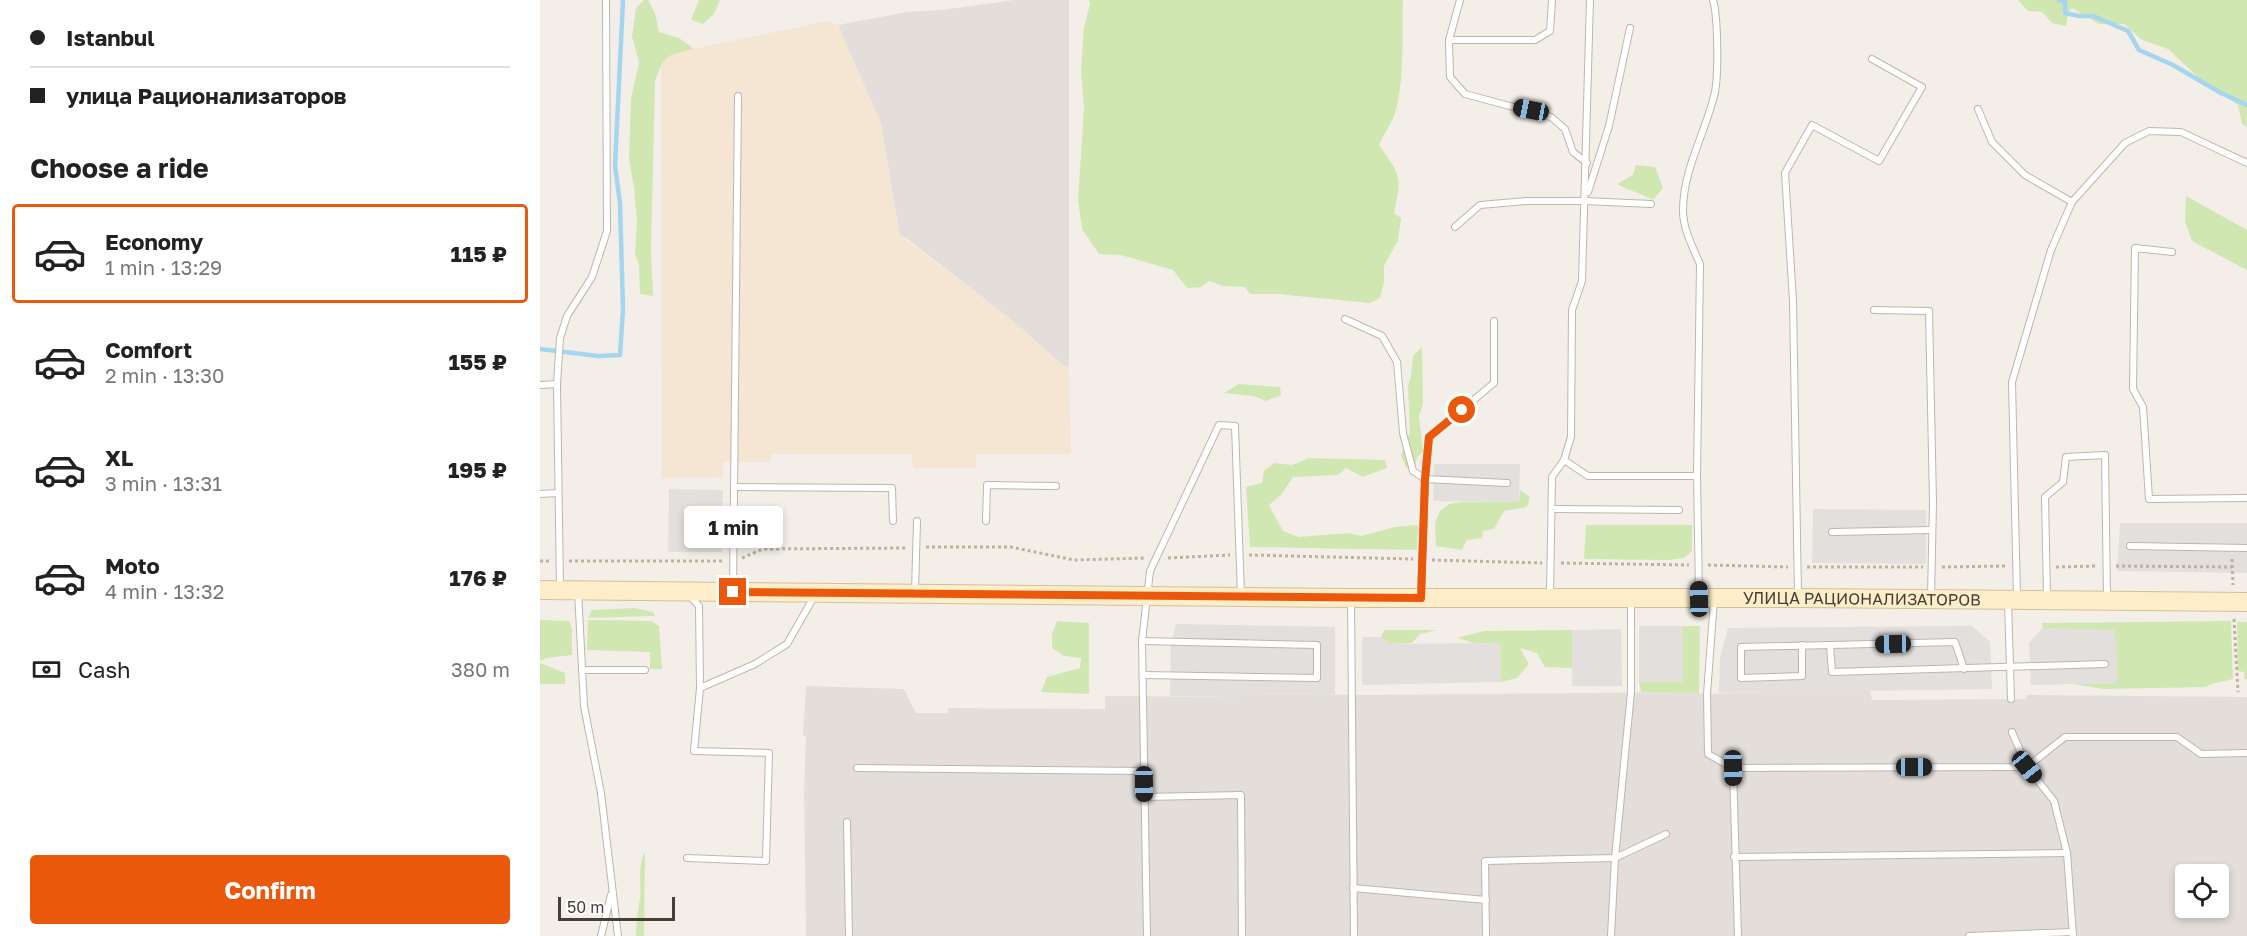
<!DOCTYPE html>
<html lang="en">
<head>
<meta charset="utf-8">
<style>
	body { margin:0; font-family:"Golos Text",sans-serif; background:#f6f6f6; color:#222; height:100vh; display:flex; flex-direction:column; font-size:22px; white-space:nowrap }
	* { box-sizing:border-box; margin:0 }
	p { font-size:20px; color:#767676 }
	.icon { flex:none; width:33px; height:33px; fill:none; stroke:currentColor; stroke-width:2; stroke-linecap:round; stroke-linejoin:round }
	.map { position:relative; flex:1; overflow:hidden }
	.side { display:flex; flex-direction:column; background:#fff; width:540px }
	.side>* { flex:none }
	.guide { display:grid; align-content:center; height:132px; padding:0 30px; background:#fff }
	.buttons { position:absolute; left:1635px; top:864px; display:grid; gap:12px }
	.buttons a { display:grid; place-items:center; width:54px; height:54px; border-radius:6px; background:#fff; box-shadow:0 3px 9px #0003; font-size:30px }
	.scale { position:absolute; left:18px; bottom:15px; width:117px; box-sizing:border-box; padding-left:6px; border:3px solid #463f36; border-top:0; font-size:16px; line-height:21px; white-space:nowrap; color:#463f36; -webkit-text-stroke:4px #fff; paint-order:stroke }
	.end { position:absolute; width:27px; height:27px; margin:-14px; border:8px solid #ea580c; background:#fff; box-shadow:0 0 0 3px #fff }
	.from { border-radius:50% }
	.bubble { position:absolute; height:42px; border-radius:6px; background:#fff; box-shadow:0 3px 9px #0003; font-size:20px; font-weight:700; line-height:42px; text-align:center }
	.car { position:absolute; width:18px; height:36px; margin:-18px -9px; border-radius:8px; box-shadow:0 0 4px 2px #0007; background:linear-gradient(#222 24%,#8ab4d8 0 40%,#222 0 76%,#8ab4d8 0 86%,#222 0) }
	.guide b { display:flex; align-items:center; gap:21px; height:57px; font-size:22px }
	.guide b+b { border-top:2px solid #e0e0e0 }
	.guide i { width:15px; height:15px; background:#222 }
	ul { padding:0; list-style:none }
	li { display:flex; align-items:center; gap:18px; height:99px; margin:0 12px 9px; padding:0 18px; border:3px solid transparent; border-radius:6px }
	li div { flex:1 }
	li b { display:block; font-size:22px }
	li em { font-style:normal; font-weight:700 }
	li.on { border-color:#ea580c }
	li>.icon { width:54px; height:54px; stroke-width:1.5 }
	h2 { padding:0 30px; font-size:27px; line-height:72px }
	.pay { display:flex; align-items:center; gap:15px; height:66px; padding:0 30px; font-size:22px }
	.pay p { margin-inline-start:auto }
	.action { display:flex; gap:12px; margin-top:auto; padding:12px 30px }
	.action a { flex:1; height:69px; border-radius:6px; background:#ea580c; color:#fff; font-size:24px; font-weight:700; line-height:69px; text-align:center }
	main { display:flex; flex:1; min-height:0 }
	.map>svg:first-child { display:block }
	.commercial { fill:#f5e5d3 }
	.industrial { fill:#e3ded9; fill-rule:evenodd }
	.green { fill:#d1e7b1 }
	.parking { fill:#e2dfdc }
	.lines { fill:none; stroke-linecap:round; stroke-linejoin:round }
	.stream { stroke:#a5d5ef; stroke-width:4.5 }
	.service-casing { stroke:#bfb6aa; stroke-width:8 }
	.secondary-casing { stroke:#d2c098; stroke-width:20 }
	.path { stroke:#c0b19c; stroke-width:3; stroke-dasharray:3 3; stroke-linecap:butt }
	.service { stroke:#fff; stroke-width:6 }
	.secondary { stroke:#fdedc8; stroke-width:18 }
	.route { stroke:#ea580c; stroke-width:8 }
	.labels { text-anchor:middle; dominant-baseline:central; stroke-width:5; stroke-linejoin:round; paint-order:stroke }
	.street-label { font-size:16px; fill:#463f36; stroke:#fff }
</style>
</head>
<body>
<main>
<section class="side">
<div class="guide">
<b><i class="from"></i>Istanbul</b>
<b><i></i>улица Рационализаторов</b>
</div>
<h2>Choose a ride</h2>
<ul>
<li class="on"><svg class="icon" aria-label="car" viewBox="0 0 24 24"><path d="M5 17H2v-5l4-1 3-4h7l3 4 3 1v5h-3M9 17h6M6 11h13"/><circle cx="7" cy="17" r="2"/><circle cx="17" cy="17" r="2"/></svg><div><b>Economy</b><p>1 min · 13:29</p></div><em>115 ₽</em></li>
<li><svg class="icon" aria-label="car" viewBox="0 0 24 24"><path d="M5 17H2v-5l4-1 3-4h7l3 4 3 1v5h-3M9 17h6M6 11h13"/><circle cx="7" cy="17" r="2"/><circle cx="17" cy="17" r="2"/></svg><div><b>Comfort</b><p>2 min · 13:30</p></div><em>155 ₽</em></li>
<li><svg class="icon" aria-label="car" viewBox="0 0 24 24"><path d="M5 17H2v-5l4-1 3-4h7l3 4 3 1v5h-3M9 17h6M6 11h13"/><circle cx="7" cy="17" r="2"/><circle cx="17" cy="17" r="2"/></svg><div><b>XL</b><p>3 min · 13:31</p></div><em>195 ₽</em></li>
<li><svg class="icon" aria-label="car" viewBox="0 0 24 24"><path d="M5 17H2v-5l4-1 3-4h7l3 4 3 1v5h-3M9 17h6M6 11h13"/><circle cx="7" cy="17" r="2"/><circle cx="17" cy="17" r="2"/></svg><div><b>Moto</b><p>4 min · 13:32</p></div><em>176 ₽</em></li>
</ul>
<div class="pay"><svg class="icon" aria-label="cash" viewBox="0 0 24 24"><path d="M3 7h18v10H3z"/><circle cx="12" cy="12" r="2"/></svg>Cash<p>380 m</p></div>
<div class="action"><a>Confirm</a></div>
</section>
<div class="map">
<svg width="1707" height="936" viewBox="0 0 1707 936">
	<rect width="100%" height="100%" fill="#f3efe8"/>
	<path class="commercial" d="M287,21L298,25L341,123L360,235L472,320L524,366H529L531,454H436V468H373L372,454H231V462H183V477L122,478L121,62L135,53Z"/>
	<g class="industrial">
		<path d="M474,0H529V366H524L472,320L366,238L360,235L341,123L298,25L367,12L401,10Z"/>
		<path d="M266,686L364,689L376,713H407L408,708L565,709V696L700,697V693L829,695L1153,692L1167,694L1330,689L1332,700L1486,699V695L1707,697V936H266L264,791L266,736L263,735ZM1646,874H1678V908H1646Z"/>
	</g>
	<g class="green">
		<path d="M104,0H108L115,13L119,32L139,38L154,49C126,55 124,55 115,82L111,250L113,296L100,294L99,265L95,254L97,221L94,188L89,158L91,99L99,62L92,37L96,8Z"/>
		<path d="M159,0H180L174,14L163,24L151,20Z"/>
		<path d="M549,0H863C862,33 865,86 854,116C850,126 843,135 839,145C861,176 862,176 854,213L861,218L858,240L844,266V282L840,298L830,303L737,294H710L705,287L683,286L669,281L661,287L647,288L633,270L581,255L559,254L542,229L538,200L544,108L541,71L544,27L550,4Z"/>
		<path d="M1478,0H1707V127L1702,124L1698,105L1661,80L1628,49L1602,40L1584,24H1559L1532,8L1528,13L1526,26L1512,23L1502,12L1488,11Z"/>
		<path d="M1096,165L1115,167L1123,188L1113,200C1101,193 1089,191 1077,184L1093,175Z"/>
		<path d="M1646,196L1707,230V270L1652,241L1645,221Z"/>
		<path d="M882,347L883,404L879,416L883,452L877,457L875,467L866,468L861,455L870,433L868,386L871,376L873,356Z"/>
		<path d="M699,384L740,387L741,395L726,401L714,396L684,393Z"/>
		<path d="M769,458L845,460L847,468L823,477L806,468L798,475L753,477L742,494L729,505L743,531L759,537L809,533L821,536L855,527L878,525L877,550L710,547L706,487L722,483L724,471L734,463L752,465Z"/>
		<path d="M980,490L990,497L987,507L964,511L954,529L943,531L942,538L927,540L922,550L896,546L895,523L900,511L909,504L922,502H979Z"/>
		<path d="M1046,525H1152V551L1144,558L1128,560L1044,559Z"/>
		<path d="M94,608L113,612L115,616L48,618L52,610Z"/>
		<path d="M0,620L29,621L32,629V655L6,658L0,661Z"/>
		<path d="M48,620L111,621L119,626L122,669H110V652L47,650Z"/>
		<path d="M517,621L549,623V694L501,692L507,677L540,668L541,658L524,656L512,648V634Z"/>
		<path d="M1691,621L1693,679L1675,683L1665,687L1564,689L1533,684L1578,683L1503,629L1502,623Z"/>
		<path d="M1697,622H1707V679H1704V672L1698,671Z"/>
		<path d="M1143,626H1160L1159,693L1101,692L1099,682H1143Z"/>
		<path d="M844,630H897L880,634L872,643L851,644L841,637Z"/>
		<path d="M1032,630V668L1005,667L997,653L980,648L989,664L977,678L961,682L960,643H935L917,638L944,631Z"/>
		<path d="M0,663L25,673V684H0Z"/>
		<path d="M105,852L104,936H96C96,923 98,911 100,898C102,881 97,867 105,852Z"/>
	</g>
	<g class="parking">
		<path d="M894,464H980L979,502L893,501Z"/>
		<path d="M129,489L183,490L182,552H128Z"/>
		<path d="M1273,509L1386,510V564L1272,563Z"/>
		<path d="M1580,523H1707V573L1577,571Z"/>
		<path d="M636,624L795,627V694L701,693L700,697L630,696L631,647Z"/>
		<rect x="1099" y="626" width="44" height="56"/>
		<path d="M1432,626L1450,642L1452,689L1179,693L1180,657L1188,628Z"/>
		<path d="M1502,628L1575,630L1578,683L1491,685L1489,643Z"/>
		<path d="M1081,629L1082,686H1032V630Z"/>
		<path d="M822,637H841L851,644L960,643L961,682L822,685Z"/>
	</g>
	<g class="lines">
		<g class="stream">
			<path d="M1519,0L1525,2V13L1539,16H1553L1588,31L1599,50L1633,65L1681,93L1707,105"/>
			<path d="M0,349L58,356L80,355L83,309L80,203L75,166L83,0"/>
		</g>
		<defs>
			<g id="service">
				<path d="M920,0L909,40L910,77L925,94L1011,117L1025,129L1033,152L1047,163"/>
				<path d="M909,40H995L1010,31L1012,0"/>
				<path d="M1438,109L1452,142L1485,175L1532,202"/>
				<path d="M1048,192L1069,126L1090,28"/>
				<path d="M915,227L940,205L987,201H1045L1111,204"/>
				<path d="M1632,252L1595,248L1593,389L1603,407L1609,499L1707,498"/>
				<path d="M1334,310L1389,311L1393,502L1391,597"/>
				<path d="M805,319L842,336L857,362L863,433L873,471L885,479L967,483"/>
				<path d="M0,385L17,384"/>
				<path d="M1024,460L1048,476H1157"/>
				<path d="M194,487L352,488L353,521"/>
				<path d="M0,494L18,493"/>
				<path d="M1013,509L1139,510"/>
				<path d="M446,521L447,485L516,486"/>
				<path d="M1292,532L1392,530"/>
				<path d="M1590,546L1707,548"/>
				<path d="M20,588L17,384L20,338L27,316L52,277L67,231L66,0"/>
				<path d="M38,591L44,706L61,793L78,936"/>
				<path d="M193,591L198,96"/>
				<path d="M375,592L377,521"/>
				<path d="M1010,595L1012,477L1024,460L1031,437L1032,310L1042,281L1050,0"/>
				<path d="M1159,595L1157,476L1160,264C1153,248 1143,229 1143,211C1143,170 1164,136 1174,96C1179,79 1178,17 1173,0"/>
				<path d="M1258,595L1253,301L1245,173L1272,125L1339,161L1382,87L1332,59"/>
				<path d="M150,596L159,606L160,688L215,664L247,644L275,595"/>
				<path d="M881,597L885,479L889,437L954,383V321"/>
				<path d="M1477,597L1472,382L1511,250L1532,202L1585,143L1609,131L1641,132L1707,163"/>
				<path d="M1507,597L1505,497L1523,482L1526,457L1565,455L1567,597"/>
				<path d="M1174,600L1167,694L1168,754L1193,768L1487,767L1525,737H1637L1661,754L1707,753"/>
				<path d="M811,601L814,936"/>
				<path d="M1468,601L1471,699"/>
				<path d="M602,641L777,645V678L603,675"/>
				<path d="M1262,645V676L1201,678V647L1415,642L1424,669"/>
				<path d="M1290,645L1292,672L1565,664"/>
				<path d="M42,670H105"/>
				<path d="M1472,732L1487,767L1514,801L1527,853L1533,936"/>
				<path d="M317,768L604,771"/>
				<path d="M1193,768L1198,936"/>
				<path d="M605,797L701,795L702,936"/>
				<path d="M307,822L309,936"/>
				<path d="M1194,857L1527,853"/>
				<path d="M147,858L226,861L229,753L154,751L160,688"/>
				<path d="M813,888L946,900"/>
				<path d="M61,936L71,895"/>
				<path d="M607,936L602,641L610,571L679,425L695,426L701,596"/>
				<path d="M946,936L945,861L1075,858L1126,834"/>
				<path d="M1071,936L1075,858L1091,692V601"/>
				<path d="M1429,936L1532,932"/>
			</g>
			<g id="secondary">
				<path id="s1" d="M0,590L811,598H1258L1707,602"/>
			</g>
		</defs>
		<use href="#service" class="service-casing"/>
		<use href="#secondary" class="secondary-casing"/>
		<g class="path">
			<path d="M386,547H471L534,560L606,558"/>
			<path d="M709,555L873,559"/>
			<path d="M202,558L223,549L368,548"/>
			<path d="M628,558L690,555"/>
			<path d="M1692,559L1693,585"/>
			<path d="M892,560L1002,563"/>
			<path d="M0,561H10"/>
			<path d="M29,561H184"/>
			<path d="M1021,563L1149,565"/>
			<path d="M1168,565L1248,567"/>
			<path d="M1576,566L1692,567"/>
			<path d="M1267,567H1383"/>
			<path d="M1402,567L1467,566"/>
			<path d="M1516,567L1557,566"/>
			<path d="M1694,619L1698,692"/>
		</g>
		<use href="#service" class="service"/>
		<use href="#secondary" class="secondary"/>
	</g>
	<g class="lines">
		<path class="route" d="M193,592L881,598L885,479L889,437L922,410"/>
	</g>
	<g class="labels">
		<g class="street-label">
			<text stroke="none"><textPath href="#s1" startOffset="1322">УЛИЦА РАЦИОНАЛИЗАТОРОВ</textPath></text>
		</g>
	</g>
</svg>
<div class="buttons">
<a><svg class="icon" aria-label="locate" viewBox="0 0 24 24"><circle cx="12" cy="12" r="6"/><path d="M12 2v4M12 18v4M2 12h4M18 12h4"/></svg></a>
</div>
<div class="scale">50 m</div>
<i class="end from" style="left:922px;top:410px"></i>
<i class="end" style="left:193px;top:592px"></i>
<div class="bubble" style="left:144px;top:506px;width:99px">1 min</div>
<i class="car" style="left:991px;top:110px;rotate:281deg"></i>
<i class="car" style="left:1159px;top:599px;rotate:359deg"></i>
<i class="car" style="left:1353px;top:644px;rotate:269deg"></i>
<i class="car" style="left:1374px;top:767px;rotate:90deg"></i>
<i class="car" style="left:1487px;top:767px;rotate:141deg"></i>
<i class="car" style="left:1193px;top:768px;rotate:179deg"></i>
<i class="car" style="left:604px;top:784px;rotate:179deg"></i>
</div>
</main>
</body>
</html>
